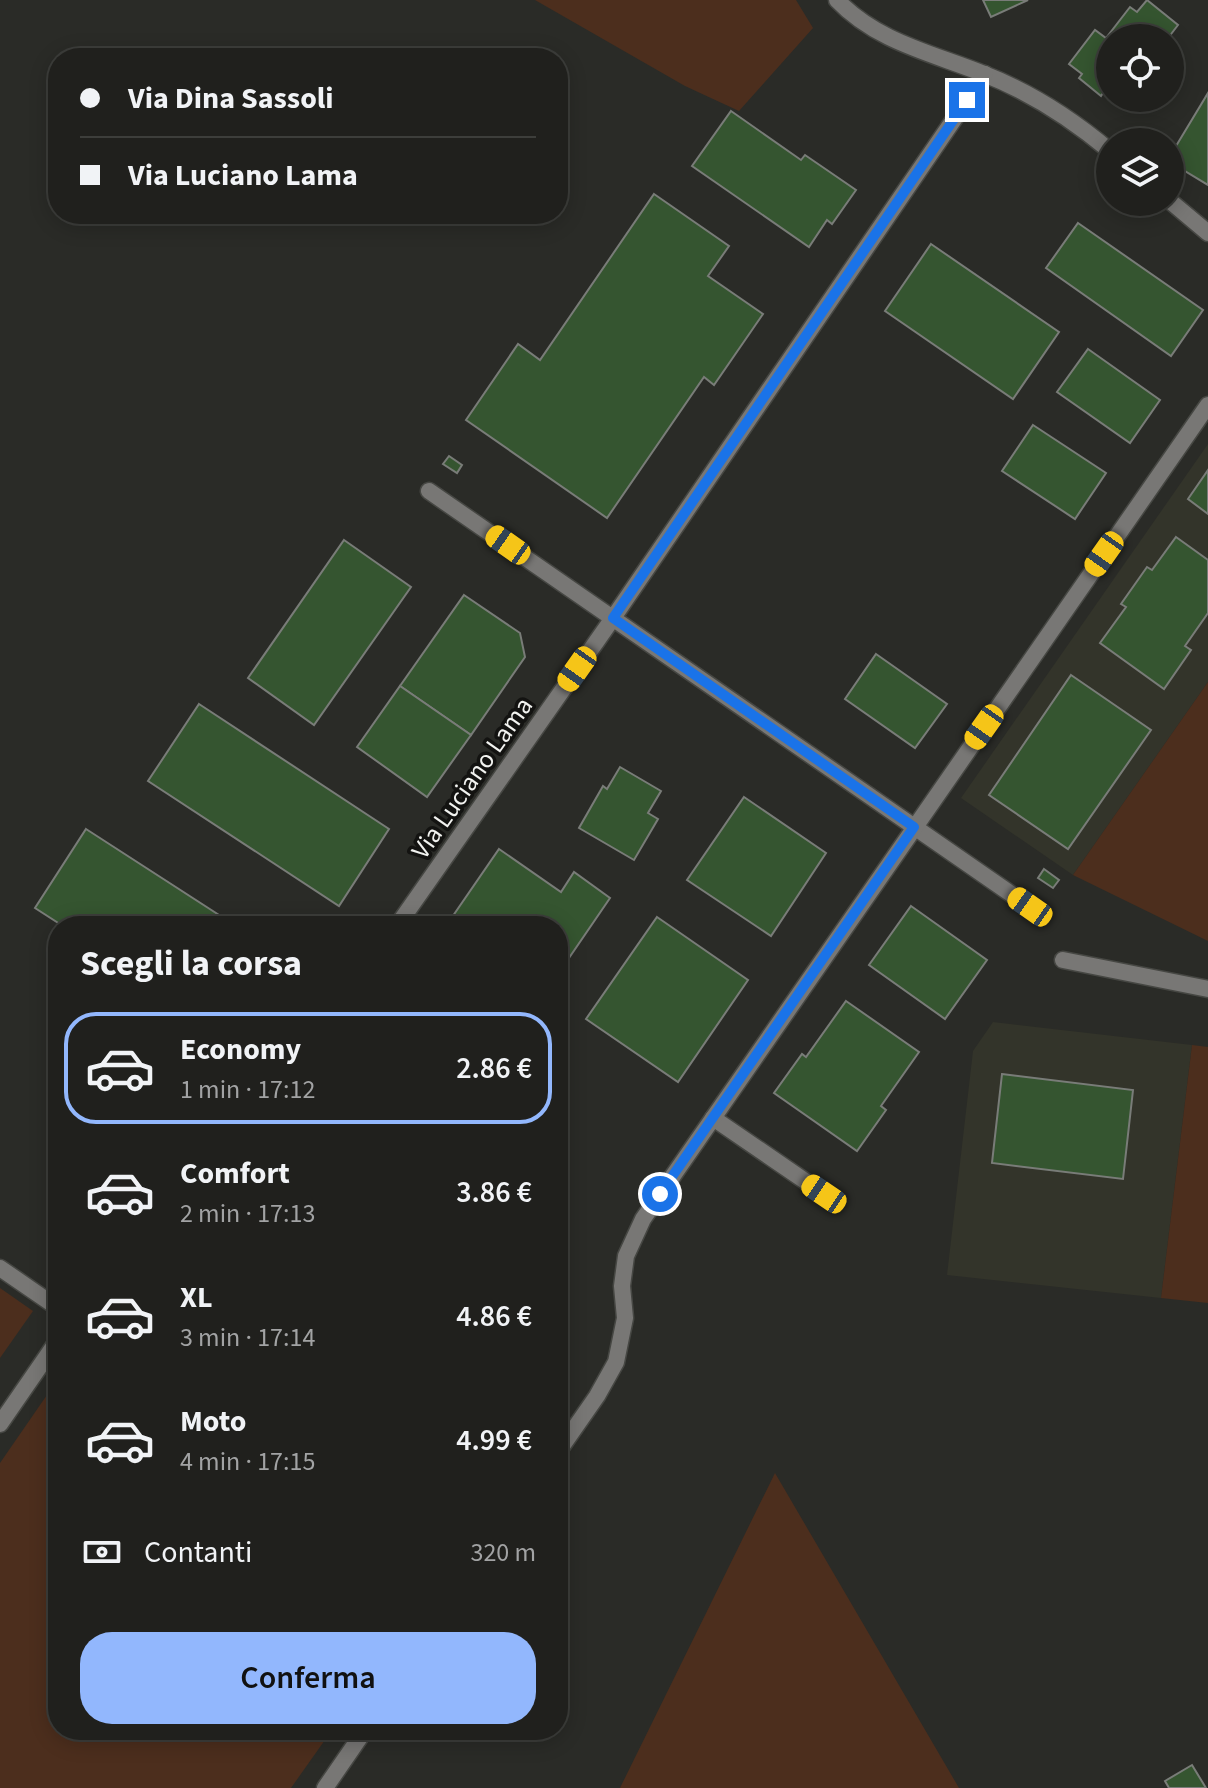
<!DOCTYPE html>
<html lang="it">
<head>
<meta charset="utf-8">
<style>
	body { margin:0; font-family:"Source Sans 3",sans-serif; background:#282826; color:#f1f3f6; height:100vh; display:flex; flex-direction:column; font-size:30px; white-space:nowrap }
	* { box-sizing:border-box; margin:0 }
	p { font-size:26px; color:#a2a3a4 }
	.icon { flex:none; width:44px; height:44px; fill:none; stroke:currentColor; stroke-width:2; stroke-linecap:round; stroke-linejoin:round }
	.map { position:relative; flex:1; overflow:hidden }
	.panel { position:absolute; left:48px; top:916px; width:520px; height:824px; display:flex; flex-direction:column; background:#20201d; border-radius:32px; box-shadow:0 4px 20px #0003,0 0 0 2px #3d3e3b }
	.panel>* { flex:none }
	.hud { position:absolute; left:48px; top:48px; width:520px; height:176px; border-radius:32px; box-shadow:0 4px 20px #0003,0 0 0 2px #3d3e3b; display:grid; align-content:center; height:176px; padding:0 32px; background:#20201d }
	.controls { position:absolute; left:1096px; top:24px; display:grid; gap:16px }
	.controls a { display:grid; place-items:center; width:88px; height:88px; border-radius:50%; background:#20201d; box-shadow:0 4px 20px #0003,0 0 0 2px #3d3e3b; font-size:40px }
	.end { position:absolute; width:36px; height:36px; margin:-18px; border:10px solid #1a73e8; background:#fff; box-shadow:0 0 0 4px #fff }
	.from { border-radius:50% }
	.car { position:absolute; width:24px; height:48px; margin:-24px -12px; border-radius:10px; box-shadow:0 0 6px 2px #0007; background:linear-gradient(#f5c518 24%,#345 0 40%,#f5c518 0 76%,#345 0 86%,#f5c518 0) }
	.hud b { display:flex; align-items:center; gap:28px; height:76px; font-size:30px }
	.hud b+b { border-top:2px solid #3d3e3b }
	.hud i { width:20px; height:20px; background:#f1f3f6 }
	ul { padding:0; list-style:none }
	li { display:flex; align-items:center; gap:24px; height:112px; margin:0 16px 12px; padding:0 16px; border:4px solid transparent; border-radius:32px }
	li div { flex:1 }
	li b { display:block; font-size:30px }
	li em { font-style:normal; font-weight:600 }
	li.current { border-color:#92b7fd }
	li>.icon { width:72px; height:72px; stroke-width:1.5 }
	h2 { padding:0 32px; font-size:36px; line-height:96px }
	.pay { display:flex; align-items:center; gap:20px; height:88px; padding:0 32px; font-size:30px }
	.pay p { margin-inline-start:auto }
	.primary-button { display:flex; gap:16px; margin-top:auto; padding:16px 32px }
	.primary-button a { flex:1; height:92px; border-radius:32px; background:#92b7fd; color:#111; font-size:32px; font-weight:600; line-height:92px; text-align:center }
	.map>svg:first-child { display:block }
	.built { fill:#33342a }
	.green { fill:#4c2e1d }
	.building { fill:#355530; stroke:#797c78; stroke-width:2 }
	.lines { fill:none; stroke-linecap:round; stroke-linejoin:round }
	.lane-casing { stroke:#464743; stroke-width:19 }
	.street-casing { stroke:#464743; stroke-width:19 }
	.lane { stroke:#787775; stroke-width:16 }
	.street { stroke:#787775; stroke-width:16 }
	.route { stroke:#1a73e8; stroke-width:10 }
	.labels { text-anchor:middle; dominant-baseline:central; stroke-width:7; stroke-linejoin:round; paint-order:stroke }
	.street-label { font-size:26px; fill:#f2f3f0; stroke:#131311 }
</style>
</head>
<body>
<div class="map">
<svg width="1208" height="1788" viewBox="0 0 1208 1788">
	<rect width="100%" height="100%" fill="#2a2b27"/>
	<g class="built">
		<path d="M1208,444V682L1073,875L961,798Z"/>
		<path d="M993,1022L1192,1045L1161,1298L947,1275L973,1051Z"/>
	</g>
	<g class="green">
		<path d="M535,0H796L813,28L739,111L685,86Z"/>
		<path d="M1208,682V941L1073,875Z"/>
		<path d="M1192,1045L1208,1047V1303L1161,1298Z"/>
		<path d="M0,1288L33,1311L0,1358Z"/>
		<path d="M58,1379V1730H332L291,1788H0V1463Z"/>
		<path d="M775,1473L959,1788H620Z"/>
	</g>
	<g class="building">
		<path d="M983,0H1028L991,17Z"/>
		<path d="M1147,0L1178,25L1168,38H1110V94L1105,90L1101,96L1079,78L1082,74L1069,64L1095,30L1106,38L1130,7L1137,12Z"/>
		<path d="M1208,93V185L1170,162V156Z"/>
		<path d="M731,111L801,160L805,155L856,190L832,224L827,220L809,247L692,166Z"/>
		<path d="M654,194L729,246L708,276L763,314L714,385L704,377L607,518L466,420L518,344L540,360Z"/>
		<path d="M1078,223L1203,310L1171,356L1046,268Z"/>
		<path d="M931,244L1059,332L1013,399L885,311Z"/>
		<path d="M1088,349L1160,400L1130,443L1057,392Z"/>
		<path d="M1033,425L1106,473L1075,519L1002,471Z"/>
		<path d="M449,456L462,465L457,473L443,464Z"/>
		<path d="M1208,470V514L1188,499Z"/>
		<path d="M1176,537L1208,560V613L1185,646L1191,650L1164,689L1100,643L1126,607L1121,604L1147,567L1152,570Z"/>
		<path d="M344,540L411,587L314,725L248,678Z"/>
		<path d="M464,595L520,633L525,657L471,735L400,686Z"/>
		<path d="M876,654L947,704L915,748L845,699Z"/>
		<path d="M1071,675L1151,730L1068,849L989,795Z"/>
		<path d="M400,686L471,735L427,797L357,747Z"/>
		<path d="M199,704L389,829L339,906L148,781Z"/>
		<path d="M620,767L661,791L648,813L658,819L634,860L579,828L603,786L607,789Z"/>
		<path d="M744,797L826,853L771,936L687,880Z"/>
		<path d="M86,829L236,926H63L35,908Z"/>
		<path d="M499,849L561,892L574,872L610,898L558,974V926H446Z"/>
		<path d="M1044,869L1059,880L1053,888L1038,878Z"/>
		<path d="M911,906L987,960L945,1019L869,965Z"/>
		<path d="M657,917L748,980L678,1082L586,1019Z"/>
		<path d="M846,1001L919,1052L881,1106L886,1110L857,1151L774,1093L802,1054L806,1057Z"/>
		<path d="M1002,1074L1133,1090L1123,1179L992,1163Z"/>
		<path d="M1192,1765L1206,1788H1169L1165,1781Z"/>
	</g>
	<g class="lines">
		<defs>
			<path id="lane" d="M0,1268L58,1308"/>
			<g id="street">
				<path d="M837,0C877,42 932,53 984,74C1030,92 1072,119 1110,151"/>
				<path d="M1170,201L1208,233"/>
				<path d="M429,491L1030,907"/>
				<path d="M397,926L613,618L985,74"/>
				<path d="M1063,960L1208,989"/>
				<path d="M713,1118L824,1194"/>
				<path d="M0,1424L58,1340"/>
				<path d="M558,1452L597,1396L616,1362L625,1318L622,1286L626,1256L643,1219L1208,405"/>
				<path d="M325,1788L365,1730"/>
			</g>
		</defs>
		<use href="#lane" class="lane-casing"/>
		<use href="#street" class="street-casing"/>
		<use href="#lane" class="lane"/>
		<use href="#street" class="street"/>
	</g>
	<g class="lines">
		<path class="route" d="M660,1194L914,827L613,618L967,100"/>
	</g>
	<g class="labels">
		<g class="street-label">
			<text transform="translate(472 778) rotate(-55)">Via Luciano Lama</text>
		</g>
	</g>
</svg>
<div class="controls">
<a><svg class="icon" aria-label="locate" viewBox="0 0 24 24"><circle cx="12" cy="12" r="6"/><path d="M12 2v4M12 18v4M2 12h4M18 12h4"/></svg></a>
<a><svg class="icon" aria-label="layers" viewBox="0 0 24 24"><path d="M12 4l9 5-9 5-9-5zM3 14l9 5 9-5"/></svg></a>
</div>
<i class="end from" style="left:660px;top:1194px"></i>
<i class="end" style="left:967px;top:100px"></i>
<i class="car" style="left:508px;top:545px;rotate:305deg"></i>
<i class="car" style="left:1104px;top:554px;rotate:215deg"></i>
<i class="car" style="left:577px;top:669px;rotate:215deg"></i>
<i class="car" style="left:984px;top:727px;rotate:215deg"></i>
<i class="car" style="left:1030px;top:907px;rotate:305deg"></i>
<i class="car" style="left:824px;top:1194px;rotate:304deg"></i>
<div class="hud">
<b><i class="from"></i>Via Dina Sassoli</b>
<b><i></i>Via Luciano Lama</b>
</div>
<section class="panel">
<h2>Scegli la corsa</h2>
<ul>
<li class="current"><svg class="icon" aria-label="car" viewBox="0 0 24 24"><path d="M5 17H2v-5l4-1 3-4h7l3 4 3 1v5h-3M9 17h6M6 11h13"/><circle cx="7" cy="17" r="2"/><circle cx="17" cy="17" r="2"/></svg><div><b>Economy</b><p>1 min · 17:12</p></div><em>2.86 €</em></li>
<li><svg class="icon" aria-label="car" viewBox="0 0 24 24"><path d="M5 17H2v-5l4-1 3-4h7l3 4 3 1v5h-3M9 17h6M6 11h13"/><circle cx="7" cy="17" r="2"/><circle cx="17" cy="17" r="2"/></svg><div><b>Comfort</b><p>2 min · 17:13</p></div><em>3.86 €</em></li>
<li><svg class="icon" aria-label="car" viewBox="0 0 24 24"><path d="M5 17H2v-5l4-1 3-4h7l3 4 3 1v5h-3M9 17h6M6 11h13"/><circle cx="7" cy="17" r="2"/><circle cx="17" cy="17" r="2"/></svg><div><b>XL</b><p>3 min · 17:14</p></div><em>4.86 €</em></li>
<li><svg class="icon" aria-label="car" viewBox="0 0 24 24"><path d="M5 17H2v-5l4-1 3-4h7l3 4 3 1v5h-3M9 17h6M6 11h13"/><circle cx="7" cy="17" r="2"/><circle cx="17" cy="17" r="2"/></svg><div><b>Moto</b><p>4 min · 17:15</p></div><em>4.99 €</em></li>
</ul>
<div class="pay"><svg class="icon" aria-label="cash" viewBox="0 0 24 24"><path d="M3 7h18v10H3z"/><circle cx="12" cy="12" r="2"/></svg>Contanti<p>320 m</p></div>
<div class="primary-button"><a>Conferma</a></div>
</section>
</div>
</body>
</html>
